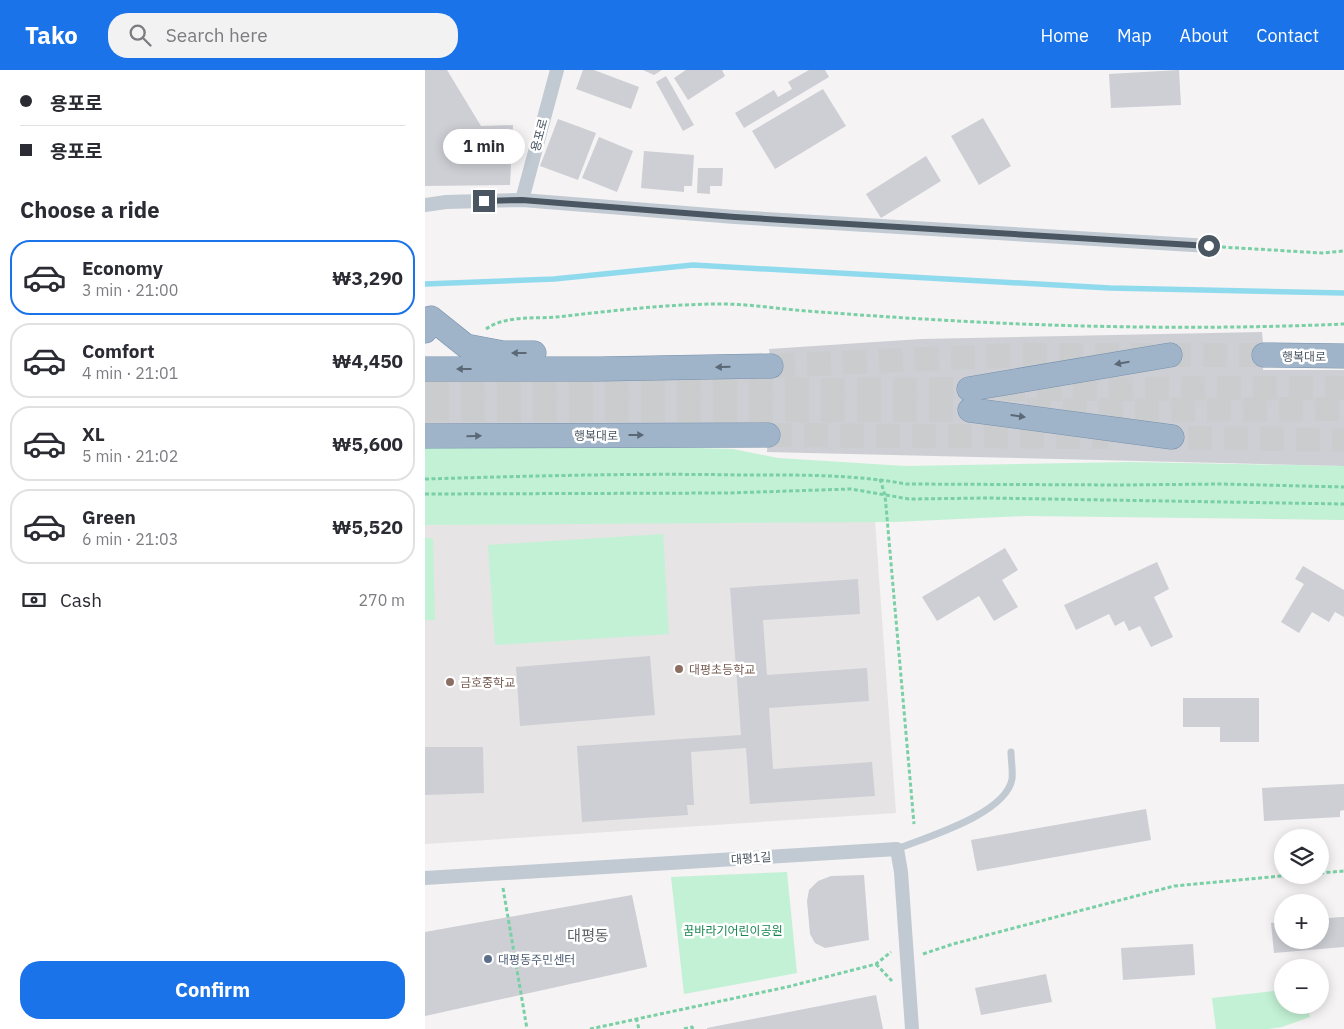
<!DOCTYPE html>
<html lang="en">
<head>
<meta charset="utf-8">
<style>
	body { margin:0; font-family:"IBM Plex Sans","Noto Sans KR",sans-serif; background:#f2f2f3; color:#2b2b33; height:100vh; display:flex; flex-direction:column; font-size:19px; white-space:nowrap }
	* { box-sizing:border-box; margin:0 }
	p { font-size:16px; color:#7c7c81 }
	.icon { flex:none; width:28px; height:28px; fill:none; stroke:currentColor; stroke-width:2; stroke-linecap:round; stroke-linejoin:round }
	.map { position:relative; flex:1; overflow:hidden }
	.details { display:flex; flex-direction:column; background:#fff; width:425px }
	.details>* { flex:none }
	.hud { display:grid; align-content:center; height:110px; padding:0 20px; background:#fff }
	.fabs { position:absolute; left:849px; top:759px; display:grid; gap:10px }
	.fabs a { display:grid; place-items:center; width:55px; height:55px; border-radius:50%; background:#fff; box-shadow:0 2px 12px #0003; font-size:25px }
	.end { position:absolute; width:22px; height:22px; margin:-11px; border:6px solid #4a5661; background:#fff; box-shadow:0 0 0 2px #fff }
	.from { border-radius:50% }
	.bubble { position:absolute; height:35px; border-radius:18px; background:#fff; box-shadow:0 2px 12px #0003; font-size:16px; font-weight:700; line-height:35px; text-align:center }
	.hud b { display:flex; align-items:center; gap:18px; height:48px; font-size:19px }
	.hud b+b { border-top:1px solid #e1e1e2 }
	.hud i { width:12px; height:12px; background:#2b2b33 }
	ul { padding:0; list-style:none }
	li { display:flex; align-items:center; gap:15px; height:75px; margin:0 10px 8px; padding:0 10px; border:2px solid #e1e1e2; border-radius:20px }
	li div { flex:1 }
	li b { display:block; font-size:19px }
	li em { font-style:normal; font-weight:700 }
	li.active { border-color:#1a73e8 }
	li>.icon { width:45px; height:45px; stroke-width:1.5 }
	h2 { padding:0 20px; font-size:22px; line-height:60px }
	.pay { display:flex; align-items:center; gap:12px; height:55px; padding:0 20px; font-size:19px }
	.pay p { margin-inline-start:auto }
	.action { display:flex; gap:10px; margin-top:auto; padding:10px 20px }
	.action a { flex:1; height:58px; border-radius:20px; background:#1a73e8; color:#fff; font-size:20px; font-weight:700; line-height:58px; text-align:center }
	header { display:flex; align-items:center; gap:30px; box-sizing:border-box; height:70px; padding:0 25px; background:#1a73e8; color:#fff }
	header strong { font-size:24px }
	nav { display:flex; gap:28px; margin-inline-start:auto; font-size:18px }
	.search { width:350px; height:45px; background:#f2f2f3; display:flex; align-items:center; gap:12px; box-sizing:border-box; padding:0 18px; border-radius:20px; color:#7c7c81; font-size:19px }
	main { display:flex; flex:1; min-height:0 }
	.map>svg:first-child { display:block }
	.education { fill:#e6e4e5 }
	.green { fill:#c3f1d5 }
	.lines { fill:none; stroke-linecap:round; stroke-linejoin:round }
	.stream { stroke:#90daee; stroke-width:5.5 }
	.building { fill:#cdcfd5 }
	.trunk-tunnel { stroke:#caccce; stroke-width:24; stroke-dasharray:24 12; stroke-linecap:butt }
	.trunk-casing { stroke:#7690ad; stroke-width:25 }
	.path { stroke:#7ad0a6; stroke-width:3; stroke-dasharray:4 2.5; stroke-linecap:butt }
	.service { stroke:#c1cad2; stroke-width:7 }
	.minor { stroke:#c1cad2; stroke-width:14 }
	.trunk { stroke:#9fb4c9; stroke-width:24 }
	.oneway { fill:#5b6976 }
	.route { stroke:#4a5661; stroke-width:6 }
	.education-dot { fill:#8d6e63; stroke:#fff; stroke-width:2 }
	.service-dot { fill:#5c6f8a; stroke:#fff; stroke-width:2 }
	.labels { text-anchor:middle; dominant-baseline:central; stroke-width:5; stroke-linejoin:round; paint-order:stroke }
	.street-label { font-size:12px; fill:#4a5661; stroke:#fff }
	.education-label { font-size:12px; fill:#785e54; stroke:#fff; text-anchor:start }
	.park-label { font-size:12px; fill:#17864f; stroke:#fff }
	.service-label { font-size:12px; fill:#4e5e75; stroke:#fff; text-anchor:start }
	.quarter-label { font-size:15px; fill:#5f6368; stroke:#fff }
</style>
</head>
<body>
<header>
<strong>Tako</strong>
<div class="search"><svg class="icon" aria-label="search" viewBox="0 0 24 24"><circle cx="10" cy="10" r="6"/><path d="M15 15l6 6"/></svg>Search here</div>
<nav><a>Home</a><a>Map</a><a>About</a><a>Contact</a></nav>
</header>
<main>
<section class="details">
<div class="hud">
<b><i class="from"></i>용포로</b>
<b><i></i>용포로</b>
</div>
<h2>Choose a ride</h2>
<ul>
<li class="active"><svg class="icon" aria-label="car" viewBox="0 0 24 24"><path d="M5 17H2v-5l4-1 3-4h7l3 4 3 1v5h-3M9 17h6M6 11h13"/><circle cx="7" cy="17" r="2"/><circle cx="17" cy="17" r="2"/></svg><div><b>Economy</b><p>3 min · 21:00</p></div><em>₩3,290</em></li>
<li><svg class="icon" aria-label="car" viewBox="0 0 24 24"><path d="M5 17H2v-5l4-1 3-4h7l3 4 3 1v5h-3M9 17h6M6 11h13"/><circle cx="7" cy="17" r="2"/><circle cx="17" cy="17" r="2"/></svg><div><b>Comfort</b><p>4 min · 21:01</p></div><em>₩4,450</em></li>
<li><svg class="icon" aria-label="car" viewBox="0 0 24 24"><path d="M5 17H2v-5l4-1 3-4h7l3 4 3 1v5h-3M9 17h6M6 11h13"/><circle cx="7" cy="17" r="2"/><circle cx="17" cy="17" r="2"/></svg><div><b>XL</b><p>5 min · 21:02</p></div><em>₩5,600</em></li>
<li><svg class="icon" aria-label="car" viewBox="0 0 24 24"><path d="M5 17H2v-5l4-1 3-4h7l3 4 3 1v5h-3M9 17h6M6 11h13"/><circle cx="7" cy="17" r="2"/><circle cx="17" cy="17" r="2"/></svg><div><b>Green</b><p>6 min · 21:03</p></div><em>₩5,520</em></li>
</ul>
<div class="pay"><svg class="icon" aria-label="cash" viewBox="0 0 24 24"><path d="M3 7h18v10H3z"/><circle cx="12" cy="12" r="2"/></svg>Cash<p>270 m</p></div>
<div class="action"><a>Confirm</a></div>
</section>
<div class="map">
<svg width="919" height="959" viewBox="0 0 919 959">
	<rect width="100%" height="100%" fill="#f5f3f3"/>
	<path class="education" d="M450,451L471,743L0,774V455Z"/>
	<g class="green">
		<path d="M201,376L308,379L353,388L480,396L706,392L919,396V450L601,446L469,452L0,455V377Z"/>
		<path d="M238,464L244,564L70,575L63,475Z"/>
		<path d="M0,468H8L10,550H0Z"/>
		<path d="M362,802L372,903L259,924L246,807Z"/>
		<path d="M857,920L858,935H882L885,947L857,957L843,959H791L787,928Z"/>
	</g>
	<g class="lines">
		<path class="stream" d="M0,214L129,209L268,195L685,218L919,223"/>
	</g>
	<g class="building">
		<path d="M0,0H22L56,56L88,55L85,115L0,116Z"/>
		<path d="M158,0H169L214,17L206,39L151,19Z"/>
		<path d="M218,0H237L229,5Z"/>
		<path d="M261,0H297L300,6L263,30L249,8Z"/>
		<path d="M384,0H400L404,7L319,58L310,43L349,20L353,27L367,19L363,12Z"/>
		<path d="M754,0L756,35L686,38L684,4Z"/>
		<path d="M241,6L269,55L258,61L231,12Z"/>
		<path d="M398,19L421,56L350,99L327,61Z"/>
		<path d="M558,48L586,96L554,115L526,66Z"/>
		<path d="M133,49L171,63L153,110L115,96Z"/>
		<path d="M174,67L208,81L192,122L157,108Z"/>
		<path d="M219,81L269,85L267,116H259V122L216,118Z"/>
		<path d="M501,86L516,111L456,148L441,124Z"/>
		<path d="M273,98H298L297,116H285V124L272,123Z"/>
		<path d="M837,262L839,285L838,300H919V396L342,382L343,365L0,356V307L346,296L344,279L496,269Z"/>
		<path d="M580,478L593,500L577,510L593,537L569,551L554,526L512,551L497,527Z"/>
		<path d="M732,492L744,519L729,527L748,567L726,577L715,556L704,561L699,551L690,556L684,544L651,560L639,535Z"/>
		<path d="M878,496L919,520V547L910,542L904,552L887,542L874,563L856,552L879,514L870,509Z"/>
		<path d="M433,509L435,544L338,550L342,605L442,598L444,631L344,638L348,699L447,692L450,726L325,734L321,678L266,682L269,735H262L263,745L157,752L152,676L316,665L305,518Z"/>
		<path d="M225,586L230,645L95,656L91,597Z"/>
		<path d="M758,628H834V672H795V657H758Z"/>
		<path d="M0,677H58L59,723L0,725Z"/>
		<path d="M919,714V740L915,741V747L839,751L837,718Z"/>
		<path d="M721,739L726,770L552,801L546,770Z"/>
		<path d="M439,805L444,870L400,878L390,873L385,864L382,831L384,820L393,811L406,806Z"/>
		<path d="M207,825L222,897L0,946V862Z"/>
		<path d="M915,847H919V877L849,883L846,853L858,852V870H895V849Z"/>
		<path d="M768,874L770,905L698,910L696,878Z"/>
		<path d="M621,904L627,932L556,945L550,918Z"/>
		<path d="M451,925L458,959H282V958Z"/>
	</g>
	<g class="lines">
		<g class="trunk-tunnel">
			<path d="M346,296L593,285H839"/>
			<path d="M0,321L919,318"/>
			<path d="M0,340H566"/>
			<path d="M602,340L919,339"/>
			<path d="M343,365L683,367"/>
			<path d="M727,367L919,370"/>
		</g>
		<defs>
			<g id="trunk">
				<path d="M0,261L6,248L41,276L78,283H109"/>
				<path d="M839,285L919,286"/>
				<path d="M0,299H175L346,296"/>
				<path d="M544,319L745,285"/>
				<path d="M545,340L747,367"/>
				<path d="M0,366L343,365"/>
			</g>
		</defs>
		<use href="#trunk" class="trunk-casing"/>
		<g class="path">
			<path d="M797,177L897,183L919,181"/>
			<path d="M61,259C81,245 109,249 132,247C186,241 241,234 296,234C325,234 354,239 382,241C446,246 509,250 573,253C688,258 804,259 919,254"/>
			<path d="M0,409C105,406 210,403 315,405C370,405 427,404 481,414L696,415L796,414L919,417"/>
			<path d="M455,409L460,425L489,754"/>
			<path d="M0,424L302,423L426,419L484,429L563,428L919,434"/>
			<path d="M895,803L919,801"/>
			<path d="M78,818L102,959"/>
			<path d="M498,884L528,874L749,816L867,805"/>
			<path d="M451,894L467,911"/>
			<path d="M211,948L214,959"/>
			<path d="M165,959L362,917L451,894L466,882"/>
			<path d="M259,959L267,957L268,959"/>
		</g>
		<path class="service" d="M472,779C502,767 581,744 587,709C588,700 586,690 586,682"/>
		<g class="minor">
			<path d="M97,130L132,0"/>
			<path d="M0,135L21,132L97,130L310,147L784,176"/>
			<path d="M0,808L472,779L476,802L487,959"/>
		</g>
		<use href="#trunk" class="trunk"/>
	</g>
	<defs><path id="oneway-solid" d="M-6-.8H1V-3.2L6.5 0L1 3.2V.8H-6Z" transform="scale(1.25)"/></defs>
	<g class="oneway">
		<use href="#oneway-solid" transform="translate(94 283) rotate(180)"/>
		<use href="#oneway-solid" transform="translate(697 293) rotate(170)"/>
		<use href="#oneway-solid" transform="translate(298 297) rotate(179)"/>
		<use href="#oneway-solid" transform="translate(39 299) rotate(-180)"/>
		<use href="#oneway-solid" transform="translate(593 346) rotate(8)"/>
		<use href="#oneway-solid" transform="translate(211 365)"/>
		<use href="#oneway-solid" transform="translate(49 366) rotate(-1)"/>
	</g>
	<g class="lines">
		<path class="route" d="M59,131L97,130L310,147L784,176"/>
	</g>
	<g class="education-dot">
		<circle cx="254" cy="599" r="5"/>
		<circle cx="25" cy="612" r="5"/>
	</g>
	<circle class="service-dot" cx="63" cy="889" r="5"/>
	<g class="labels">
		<g class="street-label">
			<text transform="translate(114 65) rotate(-75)">용포로</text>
			<text x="879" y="286">행복대로</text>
			<text x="171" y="365">행복대로</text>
			<text transform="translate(326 788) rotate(-4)">대평1길</text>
		</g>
		<g class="education-label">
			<text x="264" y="599">대평초등학교</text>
			<text x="35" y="612">금호중학교</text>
		</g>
		<g class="park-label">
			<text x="308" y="860">꿈바라기어린이공원</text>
		</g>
		<g class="service-label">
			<text x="73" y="889">대평동주민센터</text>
		</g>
		<g class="quarter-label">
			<text x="163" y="865">대평동</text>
		</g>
	</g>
</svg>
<div class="fabs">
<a><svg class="icon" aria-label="layers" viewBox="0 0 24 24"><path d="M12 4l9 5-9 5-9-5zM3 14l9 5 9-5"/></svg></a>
<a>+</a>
<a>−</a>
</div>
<i class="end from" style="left:784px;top:176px"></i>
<i class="end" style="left:59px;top:131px"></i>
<div class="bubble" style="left:18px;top:59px;width:82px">1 min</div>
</div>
</main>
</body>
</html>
